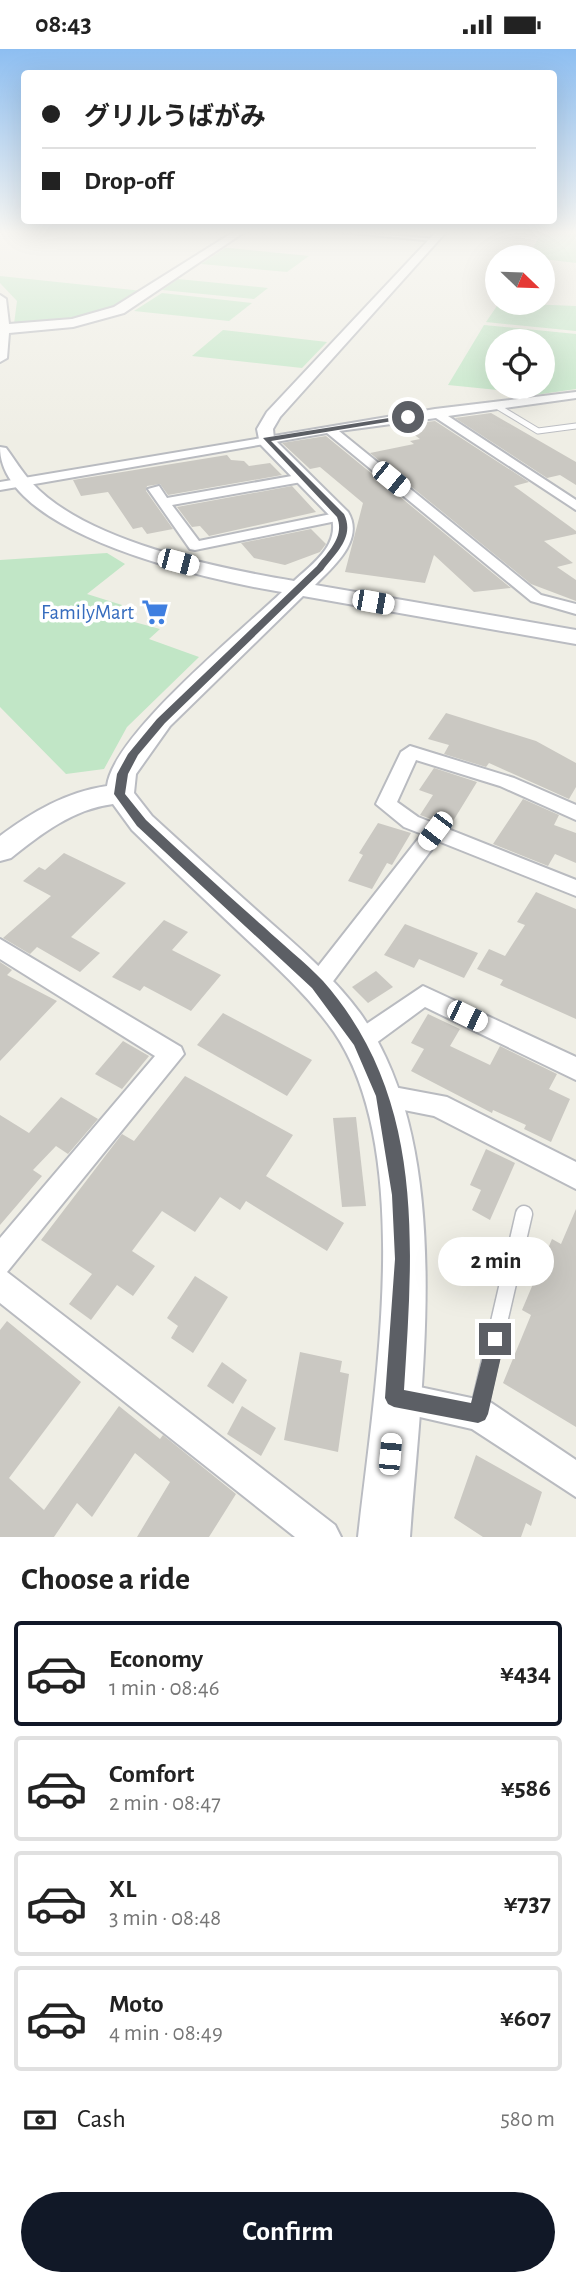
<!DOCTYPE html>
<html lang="en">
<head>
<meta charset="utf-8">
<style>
	body { margin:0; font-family:"Alegreya Sans","Noto Sans JP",sans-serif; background:#f6f6f6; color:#222; height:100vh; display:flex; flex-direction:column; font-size:26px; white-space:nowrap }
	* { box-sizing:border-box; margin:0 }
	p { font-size:23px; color:#767676 }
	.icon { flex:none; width:38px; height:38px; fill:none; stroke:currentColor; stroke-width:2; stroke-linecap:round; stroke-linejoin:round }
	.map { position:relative; height:1488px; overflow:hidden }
	.details { display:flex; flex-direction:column; background:#fff; flex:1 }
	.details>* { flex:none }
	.hud { position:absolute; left:21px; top:21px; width:536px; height:154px; border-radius:7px; box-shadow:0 7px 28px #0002; display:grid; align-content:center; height:154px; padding:0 21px; background:#fff }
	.needle { width:46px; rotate:113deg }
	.controls { position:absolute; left:485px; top:196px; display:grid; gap:14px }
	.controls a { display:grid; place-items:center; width:70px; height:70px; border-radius:50%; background:#fff; box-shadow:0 7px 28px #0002; font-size:35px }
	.end { position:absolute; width:32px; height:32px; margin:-16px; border:9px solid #5c5f65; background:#fff; box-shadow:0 0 0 4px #fff }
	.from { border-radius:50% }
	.bubble { position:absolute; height:49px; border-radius:24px; background:#fff; box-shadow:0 7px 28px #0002; font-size:23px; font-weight:600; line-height:49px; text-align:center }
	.car { position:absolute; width:21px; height:42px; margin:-21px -10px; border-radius:9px; box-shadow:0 0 5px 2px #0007; background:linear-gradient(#fff 24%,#345 0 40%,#fff 0 76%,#345 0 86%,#fff 0) }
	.hud b { display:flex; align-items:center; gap:24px; height:66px; font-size:26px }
	.hud b+b { border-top:2px solid #e0e0e0 }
	.hud i { width:18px; height:18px; background:#222 }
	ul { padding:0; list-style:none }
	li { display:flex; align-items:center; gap:21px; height:105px; margin:0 14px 10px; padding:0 7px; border:4px solid #e0e0e0; border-radius:7px }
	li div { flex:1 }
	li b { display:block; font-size:26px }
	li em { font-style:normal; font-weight:600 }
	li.active { border-color:#111827 }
	li>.icon { width:63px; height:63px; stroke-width:1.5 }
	h2 { padding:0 21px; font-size:32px; line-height:84px }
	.pay { display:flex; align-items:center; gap:18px; height:77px; padding:0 21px; font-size:26px }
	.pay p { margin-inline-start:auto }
	.primary-button { display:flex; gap:14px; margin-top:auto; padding:14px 21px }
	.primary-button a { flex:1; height:80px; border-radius:42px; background:#111827; color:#fff; font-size:28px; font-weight:600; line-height:80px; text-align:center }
	.status { display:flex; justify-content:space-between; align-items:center; height:49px; padding:0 35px; background:#fff; direction:ltr }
	.status svg { height:19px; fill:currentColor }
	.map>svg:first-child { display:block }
	.green { fill:#c1e6c6; fill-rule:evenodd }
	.building { fill:#cac8c2 }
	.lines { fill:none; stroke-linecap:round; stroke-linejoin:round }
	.lane-far1-casing { stroke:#b9bbc0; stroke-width:7 }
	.lane-casing { stroke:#b9bbc0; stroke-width:19 }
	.street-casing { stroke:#b9bbc0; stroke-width:4 }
	.secondary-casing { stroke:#babcc2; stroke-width:4 }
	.lane-far1 { stroke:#fff; stroke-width:5 }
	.lane { stroke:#fff; stroke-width:16 }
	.street { fill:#fff; fill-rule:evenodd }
	.secondary { fill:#fff; fill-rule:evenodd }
	.route { fill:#5c5f65 }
	.labels { text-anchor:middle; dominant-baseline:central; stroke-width:7; stroke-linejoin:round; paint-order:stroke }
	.far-shop-label { font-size:21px; fill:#366cbe; stroke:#fff; text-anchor:end }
</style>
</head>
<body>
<div class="status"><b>08:43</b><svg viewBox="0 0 49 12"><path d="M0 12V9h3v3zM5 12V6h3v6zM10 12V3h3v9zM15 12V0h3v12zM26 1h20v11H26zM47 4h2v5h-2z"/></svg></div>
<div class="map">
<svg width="576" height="1488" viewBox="0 0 576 1488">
	<rect width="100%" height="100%" fill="#efeee5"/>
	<g class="green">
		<path d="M543,182H576V214L527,208Z"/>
		<path d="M225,199H230L309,207L287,223L201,215Z"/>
		<path d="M0,227L143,242C102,267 62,274 14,275L17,252L0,234Z"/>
		<path d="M178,230L268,239L254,250L162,241Z"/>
		<path d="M162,244L252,254L229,272L134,262Z"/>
		<path d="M499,254L576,257V282L486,273Z"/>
		<path d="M484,276L576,285V340L528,347L527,344L448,336ZM497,292H542V338H497Z"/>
		<path d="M223,281L327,293L302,319L192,307Z"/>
		<path d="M107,504L125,515L87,545L122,556L116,568L160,580L149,590L199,608L127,678L104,720L66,725L0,658V511Z"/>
	</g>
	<g class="building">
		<path d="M491,364L576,413V436L560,426L547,429L455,369Z"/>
		<path d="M435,372L529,433L514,437L576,482V485L544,492L573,514L557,518L576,531V552L531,535L370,404L414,395L410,392L420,390L401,376Z"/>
		<path d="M326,387L332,392L511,539L474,543L434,506L425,534L345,523L363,454L320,418L310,420L282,394Z"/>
		<path d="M227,406L231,411L244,412L249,417L270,414L282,426L168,446L160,435L147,437L146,442L173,480L147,485L142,478L133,480L108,443L81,447L73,431Z"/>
		<path d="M292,437L316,463L209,487L200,477L192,478L177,458Z"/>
		<path d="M311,480L326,495L320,503L285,516L254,509L241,494Z"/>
		<path d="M446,664L536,692L576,714V738L569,750L489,714L486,718L444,705L449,696L428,690Z"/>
		<path d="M434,719L477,733L450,777L420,766L433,746L419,741Z"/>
		<path d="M523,750L559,766L554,776L576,784V814L555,805L548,817L493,795Z"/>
		<path d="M378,774L411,784L392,816L387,814L372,840L348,832L363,806L359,804Z"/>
		<path d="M64,804L126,834L71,888L100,904L80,923L37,898L30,905L3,889L51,847L23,832L39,818L45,821Z"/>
		<path d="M536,843L576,860V970L500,936L503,931L477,920L489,900L505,907L525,876L517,873Z"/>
		<path d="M164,871L188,883L172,901L221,926L191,962L144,937L140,942L112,928Z"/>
		<path d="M405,875L478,904L464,929L419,910L414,919L384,906Z"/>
		<path d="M0,913L12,921L7,926L57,952L0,1012Z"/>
		<path d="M376,922L393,938L368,954L352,938Z"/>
		<path d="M223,964L312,1011L287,1047L197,996Z"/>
		<path d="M428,965L460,980L450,997L490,1016L500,997L557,1025L549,1040L570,1050L551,1093L524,1080L526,1076L493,1061L492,1064L411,1022L424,1000L411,994Z"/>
		<path d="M123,992L149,1007L122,1040L95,1025Z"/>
		<path d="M185,1027L293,1086L266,1127L344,1174L327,1202L246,1152L240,1161L220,1148L195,1183L162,1162L132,1202L155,1217L133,1247L117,1236L91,1271L69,1255L92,1225L41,1191L122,1085L134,1092Z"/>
		<path d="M61,1048L98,1070L68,1105L56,1097L33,1121L42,1127L0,1176V1066L29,1084Z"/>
		<path d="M356,1068L366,1157L342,1158L333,1069Z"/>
		<path d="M486,1100L515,1114L490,1171L472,1161L481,1141L470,1136Z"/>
		<path d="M576,1160V1378L503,1334L531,1266L522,1261L552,1190L561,1195Z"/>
		<path d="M195,1227L228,1248L193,1304L171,1289L178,1277L167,1269Z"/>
		<path d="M7,1272L81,1333L9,1429L44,1461L119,1357L160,1390L163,1386L236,1445L209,1488H137L170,1433L135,1404L92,1468L77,1454L54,1488H0V1281Z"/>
		<path d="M300,1303L342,1312L340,1323L349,1325L338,1403L284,1391Z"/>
		<path d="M222,1313L247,1331L233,1355L207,1337Z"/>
		<path d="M242,1357L276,1379L261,1407L227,1385Z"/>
		<path d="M476,1406L542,1443L531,1477L526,1474L521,1488H483L454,1469Z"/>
	</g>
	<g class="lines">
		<defs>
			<path id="lane-far1" d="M495,356L538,382L576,377"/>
			<path id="lane" d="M478,1364L524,1165"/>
			<g id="street">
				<path d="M331,182L438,190L434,192Z"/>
				<path d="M576,343V349L448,367L576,451V461L436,369L339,382L541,546L576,555V565L531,552L327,384L0,441V433L435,360Z"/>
				<path d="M303,425L307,426V432L172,456L199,492L341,463L348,467L346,470L195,501L190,500L148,440L159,437L167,449Z"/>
				<path d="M410,697L514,729L576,756V771L500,737L416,711L397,753L418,768L576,831V847L438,792L325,943L317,945L309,943L305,936L309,929L422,785L404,778L376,755L401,703Z"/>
				<path d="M0,890L181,998L184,1005L7,1223L335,1476L341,1488H295L0,1254V1189L155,1007L0,910Z"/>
				<path d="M423,937L576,1008V1031L425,958L368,1000L359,1003L350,1000L347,993L350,986Z"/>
				<path d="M383,1036L447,1048L576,1113V1140L434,1067L374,1055L370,1047L374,1039Z"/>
				<path d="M396,1333L490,1353L576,1411V1448L472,1380L385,1360L380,1349L385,1338Z"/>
			</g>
			<g id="secondary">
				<path d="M235,182H246L124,264L73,278L9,284L7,309L0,313V246L6,250L9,275L72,270L114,258Z"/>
				<path d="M437,182H447L280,368L273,380L274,390L348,463C365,491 333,518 315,536L576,581V595L303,547L170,677L136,725L134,744L152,767C189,801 226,834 263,867C297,897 333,927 360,964C457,1099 421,1331 410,1488H358C373,1349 417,1104 334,983C307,945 273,915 239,883C203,849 167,815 132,781L113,755C73,760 41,785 11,809L0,812V787C32,763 66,743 107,737C113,686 241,582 282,543C213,532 0,486 0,398L6,399C15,411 22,423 32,434C86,493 217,519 294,532C312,515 339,497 332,469L260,395L257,380L267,363Z"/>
			</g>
		</defs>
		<use href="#lane-far1" class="lane-far1-casing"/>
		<use href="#lane" class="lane-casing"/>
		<use href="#street" class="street-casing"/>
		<use href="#secondary" class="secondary-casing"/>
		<use href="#lane-far1" class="lane-far1"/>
		<use href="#lane" class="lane"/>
		<use href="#street" class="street"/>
		<use href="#secondary" class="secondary"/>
	</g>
	<linearGradient id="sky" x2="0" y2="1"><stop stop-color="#8dbef1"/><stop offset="0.47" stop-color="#f8f7f3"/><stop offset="1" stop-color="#f8f7f3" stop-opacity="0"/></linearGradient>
	<rect width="576" height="390" fill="url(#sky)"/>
	<path class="route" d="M408,366L411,369L271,392L344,465C355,488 336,504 323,521L165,674L138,706L128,725L125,745L146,771C185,807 224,843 264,878C283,896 305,913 323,932C426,1049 413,1196 404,1341L471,1354L489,1283L495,1280L502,1283L505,1290L488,1365L485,1371L478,1374L394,1358L388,1355L385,1349L395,1210L392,1146L376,1047L354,996L312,939L137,777L114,745L117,725L128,705L157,670L317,517C328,503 345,488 337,468L263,389Z"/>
	<defs>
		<symbol id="supermarket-bare" viewBox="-9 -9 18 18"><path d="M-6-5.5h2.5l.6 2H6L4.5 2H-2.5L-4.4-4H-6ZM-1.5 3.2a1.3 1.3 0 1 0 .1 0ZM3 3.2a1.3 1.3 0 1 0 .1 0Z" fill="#3f7fe0" stroke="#fff" stroke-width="2.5" paint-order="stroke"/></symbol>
	</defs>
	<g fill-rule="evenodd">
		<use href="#supermarket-bare" x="136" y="544" width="38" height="38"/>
	</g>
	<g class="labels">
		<g class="far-shop-label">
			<text x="134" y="563">FamilyMart</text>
		</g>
	</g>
</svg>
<div class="controls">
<a><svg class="needle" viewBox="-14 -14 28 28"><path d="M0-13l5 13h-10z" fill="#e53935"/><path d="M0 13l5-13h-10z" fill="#767676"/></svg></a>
<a><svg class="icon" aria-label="locate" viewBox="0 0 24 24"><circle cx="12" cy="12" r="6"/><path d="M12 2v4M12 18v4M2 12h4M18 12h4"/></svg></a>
</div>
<i class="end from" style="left:408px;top:368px"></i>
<i class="end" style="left:495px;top:1290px"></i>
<div class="bubble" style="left:438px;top:1188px;width:116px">2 min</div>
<i class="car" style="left:391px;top:430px;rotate:129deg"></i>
<i class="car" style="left:178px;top:513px;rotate:105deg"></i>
<i class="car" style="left:373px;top:553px;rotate:100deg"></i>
<i class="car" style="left:435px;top:782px;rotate:217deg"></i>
<i class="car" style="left:467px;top:967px;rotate:116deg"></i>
<i class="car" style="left:390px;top:1405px;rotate:5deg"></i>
<div class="hud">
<b><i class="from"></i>グリルうばがみ</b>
<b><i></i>Drop-off</b>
</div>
</div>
<section class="details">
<h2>Choose a ride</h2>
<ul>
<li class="active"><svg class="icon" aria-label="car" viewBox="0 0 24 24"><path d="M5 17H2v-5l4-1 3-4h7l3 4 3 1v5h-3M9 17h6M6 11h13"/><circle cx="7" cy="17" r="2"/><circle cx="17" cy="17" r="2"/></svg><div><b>Economy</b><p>1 min · 08:46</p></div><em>¥434</em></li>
<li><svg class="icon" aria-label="car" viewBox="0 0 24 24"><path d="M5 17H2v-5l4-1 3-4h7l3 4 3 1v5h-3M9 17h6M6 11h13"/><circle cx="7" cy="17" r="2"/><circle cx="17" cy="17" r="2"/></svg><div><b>Comfort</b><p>2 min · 08:47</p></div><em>¥586</em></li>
<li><svg class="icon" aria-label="car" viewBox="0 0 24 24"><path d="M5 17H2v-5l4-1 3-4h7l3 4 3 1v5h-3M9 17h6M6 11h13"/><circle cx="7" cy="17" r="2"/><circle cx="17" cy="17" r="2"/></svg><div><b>XL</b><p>3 min · 08:48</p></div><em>¥737</em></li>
<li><svg class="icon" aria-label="car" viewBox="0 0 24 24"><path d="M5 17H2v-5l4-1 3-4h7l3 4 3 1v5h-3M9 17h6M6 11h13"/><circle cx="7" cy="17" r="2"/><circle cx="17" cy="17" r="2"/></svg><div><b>Moto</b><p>4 min · 08:49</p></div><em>¥607</em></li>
</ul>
<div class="pay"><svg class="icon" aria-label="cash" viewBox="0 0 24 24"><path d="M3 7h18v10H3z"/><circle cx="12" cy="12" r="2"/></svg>Cash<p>580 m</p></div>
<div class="primary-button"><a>Confirm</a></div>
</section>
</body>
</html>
